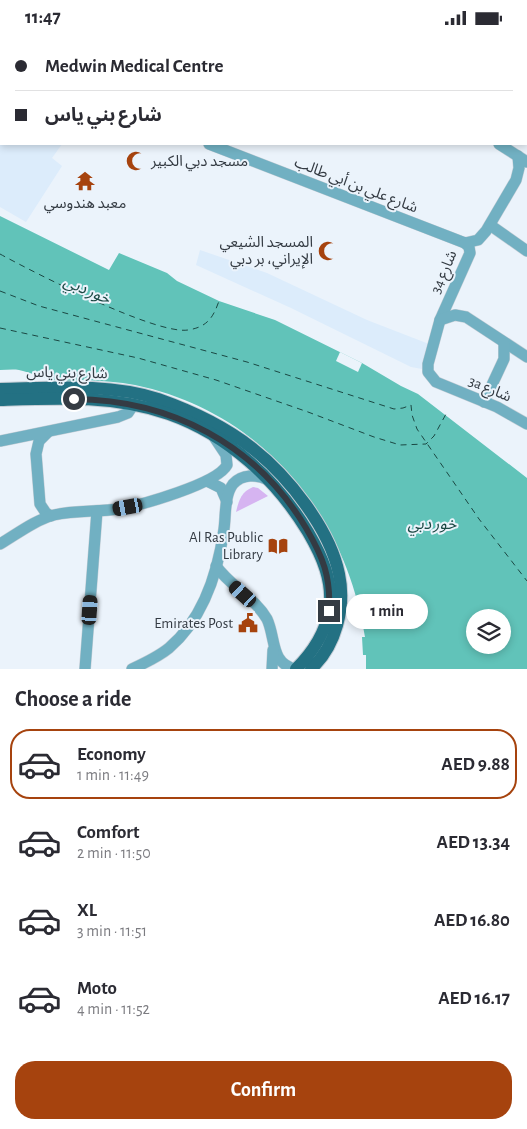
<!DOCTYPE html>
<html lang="en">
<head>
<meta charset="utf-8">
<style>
	body { margin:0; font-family:"Alegreya Sans","Noto Sans Arabic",sans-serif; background:#f2f2f3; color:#2b2b33; height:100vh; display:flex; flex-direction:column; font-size:19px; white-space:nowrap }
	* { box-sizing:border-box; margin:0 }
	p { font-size:16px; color:#7c7c81 }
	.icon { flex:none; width:28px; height:28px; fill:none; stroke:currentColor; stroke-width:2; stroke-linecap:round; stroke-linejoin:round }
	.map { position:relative; height:634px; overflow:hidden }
	.sheet { display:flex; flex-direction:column; background:#fff; flex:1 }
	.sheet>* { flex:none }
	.guide { position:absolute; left:0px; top:0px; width:528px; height:110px; box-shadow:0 2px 8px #0003; display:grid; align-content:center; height:110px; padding:0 15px; background:#fff }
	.fabs { position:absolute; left:466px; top:574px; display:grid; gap:10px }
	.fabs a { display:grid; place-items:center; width:45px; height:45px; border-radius:50%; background:#fff; box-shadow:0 2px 8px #0003; font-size:25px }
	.end { position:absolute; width:22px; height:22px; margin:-11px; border:6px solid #343b43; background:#fff; box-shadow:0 0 0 2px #fff }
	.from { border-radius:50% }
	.bubble { position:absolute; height:35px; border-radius:18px; background:#fff; box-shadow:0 2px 8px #0003; font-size:16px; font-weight:700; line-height:35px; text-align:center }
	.car { position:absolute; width:15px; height:30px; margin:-15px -8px; border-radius:6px; box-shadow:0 0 4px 1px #0007; background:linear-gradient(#222 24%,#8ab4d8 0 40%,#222 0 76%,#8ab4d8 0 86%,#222 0) }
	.guide b { display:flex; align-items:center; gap:18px; height:48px; font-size:19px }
	.guide b+b { border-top:1px solid #e1e1e2 }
	.guide i { width:12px; height:12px; background:#2b2b33 }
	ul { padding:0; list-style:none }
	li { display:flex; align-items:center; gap:15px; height:70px; margin:0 10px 8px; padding:0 5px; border:2px solid transparent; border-radius:20px }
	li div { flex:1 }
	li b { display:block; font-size:19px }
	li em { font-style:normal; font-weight:700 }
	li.active { border-color:#a6430e }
	li>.icon { width:45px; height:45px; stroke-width:1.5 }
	h2 { padding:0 15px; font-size:22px; line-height:60px }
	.cta { display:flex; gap:10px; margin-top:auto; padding:10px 15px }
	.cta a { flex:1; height:58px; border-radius:20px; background:#a6430e; color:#fff; font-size:20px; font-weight:700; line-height:58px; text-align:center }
	.status { display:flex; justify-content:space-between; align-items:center; height:35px; padding:0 25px; background:#fff; direction:ltr }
	.status svg { height:14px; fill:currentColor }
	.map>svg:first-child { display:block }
	.built { fill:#dcecfb }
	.green { fill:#d6b4f1 }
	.water { fill:#61c3b9; fill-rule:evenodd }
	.pier { fill:#ebf3fb }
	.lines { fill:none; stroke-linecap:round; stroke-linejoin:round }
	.ferry { stroke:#1b4843; stroke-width:1; stroke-dasharray:6 5; stroke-linecap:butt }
	.minor-casing { stroke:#c6ced6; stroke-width:12 }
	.major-casing { stroke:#c6ced6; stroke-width:14 }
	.minor { stroke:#71b0c2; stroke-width:11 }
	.major { stroke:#237183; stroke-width:12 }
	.route { stroke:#343b43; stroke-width:6 }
	.labels { text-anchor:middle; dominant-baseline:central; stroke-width:4; stroke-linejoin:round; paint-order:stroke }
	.poi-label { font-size:15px; fill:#343b43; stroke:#ebf3fb; text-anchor:end }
	.street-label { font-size:15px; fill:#343b43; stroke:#ebf3fb }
	.water-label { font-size:16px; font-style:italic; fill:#1b4843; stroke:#ebf3fb }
</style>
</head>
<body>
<div class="status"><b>11:47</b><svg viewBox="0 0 49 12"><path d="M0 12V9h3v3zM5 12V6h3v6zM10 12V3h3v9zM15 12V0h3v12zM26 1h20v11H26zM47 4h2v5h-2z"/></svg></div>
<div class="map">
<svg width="527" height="634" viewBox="0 0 527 634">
	<rect width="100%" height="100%" fill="#ebf3fb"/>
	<g class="built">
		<path d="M0,0H88L1,1V109H62L52,123L62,131L26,187L0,172Z"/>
		<path d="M200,215L267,238L367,285L429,309L422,334L411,332L291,273L196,230Z"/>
	</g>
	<path class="green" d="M253,452L258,453L268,461L236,477C239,465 241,457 253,452Z"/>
	<path class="water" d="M0,181L109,235L119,218L167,238L177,246L219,266L275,285L362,328L401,351L418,359L527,443V634H366V620H363L362,602H365C345,477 260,376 135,350C119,347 102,346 86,345C77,345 68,347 59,346C46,344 32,338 19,335C13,334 6,335 0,335ZM475,582H502V610H475Z"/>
	<path class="pier" d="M340,317L362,328L358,337L336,326Z"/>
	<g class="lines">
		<g class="ferry">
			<path d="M0,219C33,237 156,300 188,295C207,292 213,283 219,266"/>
			<path d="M0,256L39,271L247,327L394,374L403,373L411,370L412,380L417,394L479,484L527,546"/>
			<path d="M0,293L138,323L216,345L308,377L374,402L400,410L426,409L434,401L446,379"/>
		</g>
		<defs>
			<g id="minor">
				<path d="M374,0L375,1"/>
				<path d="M92,1L93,0"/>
				<path d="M182,1L183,0"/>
				<path d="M209,109L465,208L478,205L486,196L516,145L519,133L518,121"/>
				<path d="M499,109L527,127"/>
				<path d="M490,190L527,216"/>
				<path d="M465,208L469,212L470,218L440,285L428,329V337L436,347L497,372L527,389"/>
				<path d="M440,285L455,280L466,282L527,322"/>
				<path d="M484,367L504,324V309"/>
				<path d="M48,397L39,406L36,419L40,469L46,478L51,481"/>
				<path d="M0,406L118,382L128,378L134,369"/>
				<path d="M207,446L221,453L227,467"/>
				<path d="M0,509C17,499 35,485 54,480C75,475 97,477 119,474C141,470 217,449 227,430L226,420L214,402"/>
				<path d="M216,531C230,551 255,563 267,584C276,603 270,629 296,634"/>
				<path d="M85,634L97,476"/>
				<path d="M132,634C145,628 158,622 169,613C203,584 218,537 224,494C226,480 224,461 233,449C242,439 257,439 268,445"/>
				<path d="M272,634L273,615"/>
			</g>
			<g id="major">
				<path d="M0,354C52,353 108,348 158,364C192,376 224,391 252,413C288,441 330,494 339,539C346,572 336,611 311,634"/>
				<path d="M0,365C57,363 114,360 169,379C228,400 276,444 308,497C322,521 334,547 329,576C325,599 312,618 296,634"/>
			</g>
		</defs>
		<use href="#minor" class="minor-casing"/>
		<use href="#major" class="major-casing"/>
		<use href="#minor" class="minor"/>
		<use href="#major" class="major"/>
	</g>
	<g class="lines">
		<path class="route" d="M74,364C171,365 256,409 306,493C323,522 331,542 329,576"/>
	</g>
	<defs>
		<symbol id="mosque-bare" viewBox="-9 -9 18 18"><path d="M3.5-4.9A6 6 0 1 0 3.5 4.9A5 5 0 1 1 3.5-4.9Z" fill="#a6430e" stroke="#ebf3fb" stroke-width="2.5" paint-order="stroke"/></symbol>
		<symbol id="temple-bare" viewBox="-9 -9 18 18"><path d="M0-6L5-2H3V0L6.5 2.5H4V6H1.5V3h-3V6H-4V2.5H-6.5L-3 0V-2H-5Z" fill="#a6430e" stroke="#ebf3fb" stroke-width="2.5" paint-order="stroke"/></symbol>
		<symbol id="library-bare" viewBox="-9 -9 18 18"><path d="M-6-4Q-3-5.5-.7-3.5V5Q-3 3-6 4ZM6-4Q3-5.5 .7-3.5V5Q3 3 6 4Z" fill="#a6430e" stroke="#ebf3fb" stroke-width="2.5" paint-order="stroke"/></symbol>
		<symbol id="civic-bare" viewBox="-9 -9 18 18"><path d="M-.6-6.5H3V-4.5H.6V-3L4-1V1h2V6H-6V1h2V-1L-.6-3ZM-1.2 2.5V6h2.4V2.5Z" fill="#a6430e" stroke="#ebf3fb" stroke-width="2.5" paint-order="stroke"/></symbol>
	</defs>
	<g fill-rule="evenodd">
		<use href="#mosque-bare" x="122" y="112" width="28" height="28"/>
		<use href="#temple-bare" x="71" y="132" width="28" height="28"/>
		<use href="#mosque-bare" x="314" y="202" width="28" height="28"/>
		<use href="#library-bare" x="264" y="497" width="28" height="28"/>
		<use href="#civic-bare" x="234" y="574" width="28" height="28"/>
	</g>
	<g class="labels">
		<g class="poi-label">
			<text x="151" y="126" text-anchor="start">مسجد دبي الكبير</text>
			<text x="85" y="168" text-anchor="middle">معبد هندوسي</text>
			<text x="313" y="207">المسجد الشيعي<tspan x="313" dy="17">الإيراني، بر دبي</tspan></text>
			<text x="263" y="502">Al Ras Public<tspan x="263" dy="17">Library</tspan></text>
			<text x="233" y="588">Emirates Post</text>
		</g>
		<g class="street-label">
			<text transform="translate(356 150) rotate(21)">شارع علي بن أبي طالب</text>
			<text transform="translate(444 237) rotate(-67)">شارع 34</text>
			<text transform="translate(67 338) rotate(1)">شارع بني ياس</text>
			<text transform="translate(490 354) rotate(23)">3a شارع</text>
		</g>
		<g class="water-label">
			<text transform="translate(87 255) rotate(23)">خور دبي</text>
			<text x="432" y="489">خور دبي</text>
		</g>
	</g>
</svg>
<div class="fabs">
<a><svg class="icon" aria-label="layers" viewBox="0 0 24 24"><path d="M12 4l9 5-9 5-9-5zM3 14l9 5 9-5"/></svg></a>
</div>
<i class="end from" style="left:74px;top:364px"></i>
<i class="end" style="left:329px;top:576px"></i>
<div class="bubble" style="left:346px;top:559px;width:82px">1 min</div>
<i class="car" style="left:128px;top:472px;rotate:260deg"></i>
<i class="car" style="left:243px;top:559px;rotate:312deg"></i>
<i class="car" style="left:90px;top:575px;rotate:4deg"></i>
<div class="guide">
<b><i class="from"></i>Medwin Medical Centre</b>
<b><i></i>شارع بني ياس</b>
</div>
</div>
<section class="sheet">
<h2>Choose a ride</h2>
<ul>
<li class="active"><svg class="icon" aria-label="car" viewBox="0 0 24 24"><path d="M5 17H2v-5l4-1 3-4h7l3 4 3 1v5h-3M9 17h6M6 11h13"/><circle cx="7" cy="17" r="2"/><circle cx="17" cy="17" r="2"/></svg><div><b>Economy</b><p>1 min · 11:49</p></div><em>AED 9.88</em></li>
<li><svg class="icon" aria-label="car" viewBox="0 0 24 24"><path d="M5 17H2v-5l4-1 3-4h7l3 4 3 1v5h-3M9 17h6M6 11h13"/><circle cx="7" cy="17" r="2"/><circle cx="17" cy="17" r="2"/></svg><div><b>Comfort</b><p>2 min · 11:50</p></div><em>AED 13.34</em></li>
<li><svg class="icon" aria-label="car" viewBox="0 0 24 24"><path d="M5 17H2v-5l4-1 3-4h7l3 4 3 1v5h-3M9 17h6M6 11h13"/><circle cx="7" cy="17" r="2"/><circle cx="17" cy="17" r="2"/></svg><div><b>XL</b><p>3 min · 11:51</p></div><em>AED 16.80</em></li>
<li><svg class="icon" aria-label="car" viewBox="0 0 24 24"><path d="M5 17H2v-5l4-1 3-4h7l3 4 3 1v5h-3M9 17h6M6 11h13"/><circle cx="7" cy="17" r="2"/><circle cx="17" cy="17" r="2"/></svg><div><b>Moto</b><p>4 min · 11:52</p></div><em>AED 16.17</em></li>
</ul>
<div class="cta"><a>Confirm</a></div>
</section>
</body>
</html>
